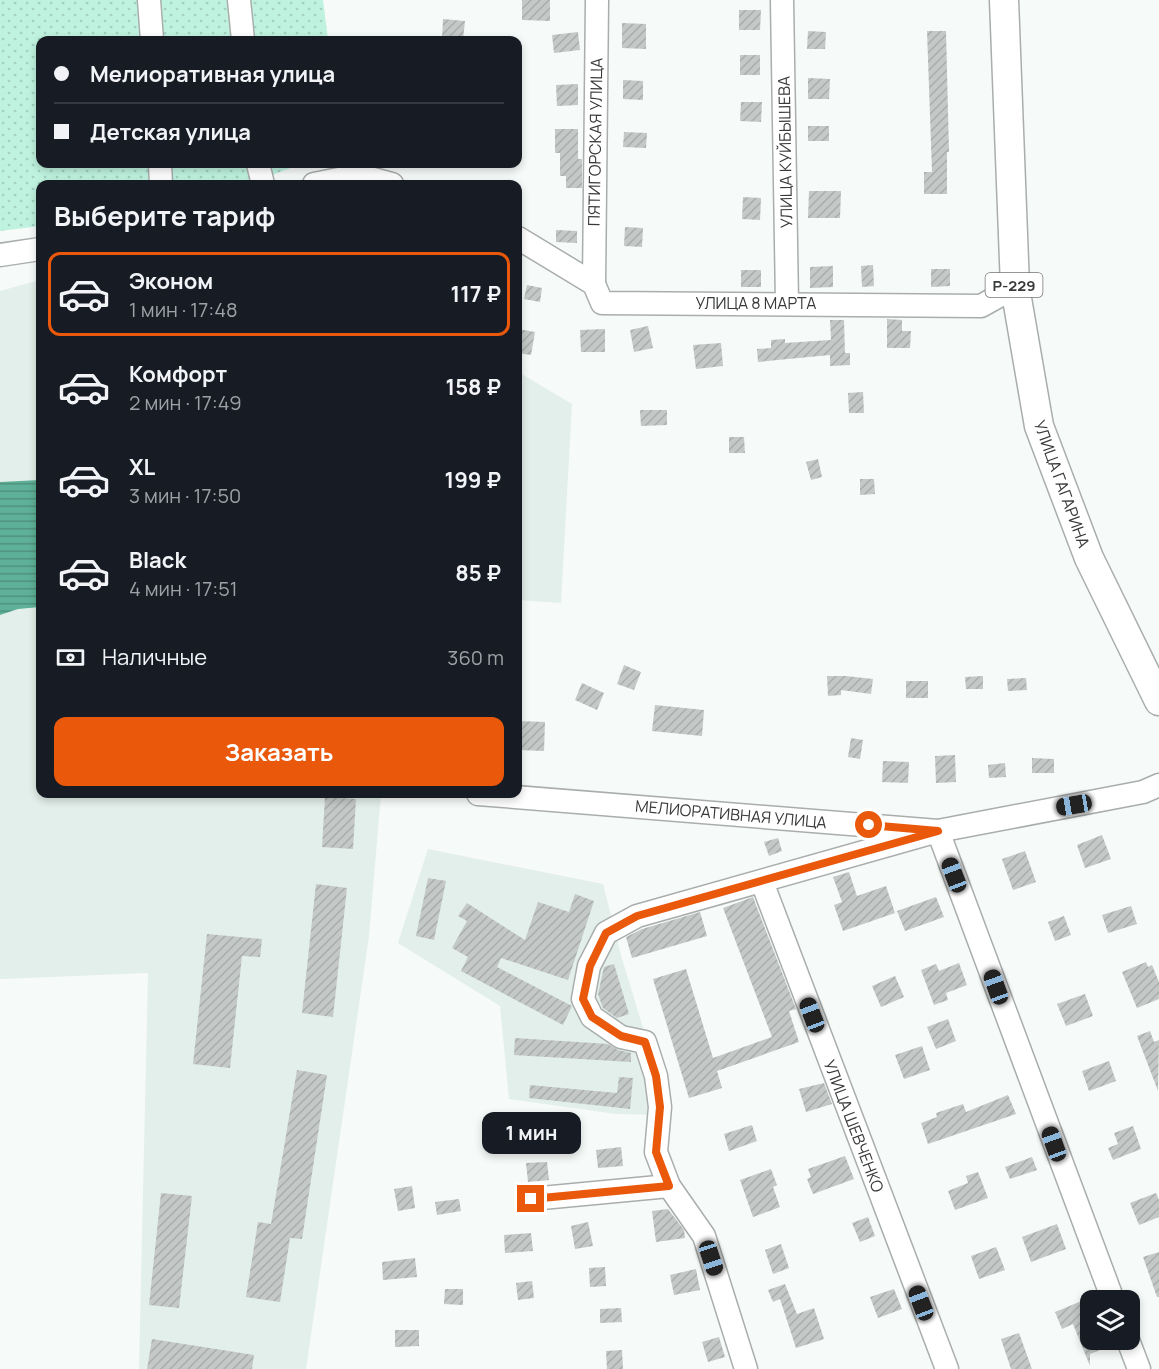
<!DOCTYPE html>
<html lang="ru">
<head>
<meta charset="utf-8">
<style>
	body { margin:0; font-family:Manrope,sans-serif; background:#242831; color:#f1f3f6; height:100vh; display:flex; flex-direction:column; font-size:22px; white-space:nowrap }
	* { box-sizing:border-box; margin:0 }
	p { font-size:20px; color:#9ea1a6 }
	.icon { flex:none; width:33px; height:33px; fill:none; stroke:currentColor; stroke-width:2; stroke-linecap:round; stroke-linejoin:round }
	.map { position:relative; flex:1; overflow:hidden }
	.side { position:absolute; left:36px; top:180px; width:486px; height:618px; display:flex; flex-direction:column; background:#171b24; border-radius:12px; box-shadow:0 3px 9px #0003 }
	.side>* { flex:none }
	.banner { position:absolute; left:36px; top:36px; width:486px; height:132px; border-radius:12px; box-shadow:0 3px 9px #0003; display:grid; align-content:center; height:132px; padding:0 18px; background:#171b24 }
	.buttons { position:absolute; left:1080px; top:1290px; display:grid; gap:12px }
	.buttons a { display:grid; place-items:center; width:60px; height:60px; border-radius:12px; background:#171b24; box-shadow:0 3px 9px #0003; font-size:30px }
	.end { position:absolute; width:27px; height:27px; margin:-14px; border:8px solid #ea580c; background:#fff; box-shadow:0 0 0 3px #fff }
	.from { border-radius:50% }
	.bubble { position:absolute; height:42px; border-radius:12px; background:#171b24; box-shadow:0 3px 9px #0003; font-size:20px; font-weight:700; line-height:42px; text-align:center }
	.car { position:absolute; width:18px; height:36px; margin:-18px -9px; border-radius:8px; box-shadow:0 0 4px 2px #0007; background:linear-gradient(#222 24%,#8ab4d8 0 40%,#222 0 76%,#8ab4d8 0 86%,#222 0) }
	.banner b { display:flex; align-items:center; gap:21px; height:57px; font-size:22px }
	.banner b+b { border-top:2px solid #363941 }
	.banner i { width:15px; height:15px; background:#f1f3f6 }
	ul { padding:0; list-style:none }
	li { display:flex; align-items:center; gap:18px; height:84px; margin:0 12px 9px; padding:0 6px; border:3px solid transparent; border-radius:12px }
	li div { flex:1 }
	li b { display:block; font-size:22px }
	li em { font-style:normal; font-weight:700 }
	li.on { border-color:#ea580c }
	li>.icon { width:54px; height:54px; stroke-width:1.5 }
	h2 { padding:0 18px; font-size:27px; line-height:72px }
	.pay { display:flex; align-items:center; gap:15px; height:66px; padding:0 18px; font-size:22px }
	.pay p { margin-inline-start:auto }
	.button { display:flex; gap:12px; margin-top:auto; padding:12px 18px }
	.button a { flex:1; height:69px; border-radius:12px; background:#ea580c; color:#fff; font-size:24px; font-weight:700; line-height:69px; text-align:center }
	.map>svg:first-child { display:block }
	.built { fill:#e3efea }
	.garden { fill:url(#garden-dots) }
	.water { fill:url(#water-rules) }
	.building { fill:url(#building-hatch) }
	.lines { fill:none; stroke-linecap:round; stroke-linejoin:round }
	.minor-casing { stroke:#a9aeac; stroke-width:25 }
	.major-casing { stroke:#a9aeac; stroke-width:31 }
	.minor { stroke:#fff; stroke-width:22 }
	.major { stroke:#fff; stroke-width:28 }
	.route { stroke:#ea580c; stroke-width:8 }
	.labels { text-anchor:middle; dominant-baseline:central; stroke-width:5; stroke-linejoin:round; paint-order:stroke }
	.shield { fill:#fff; stroke:#747574; stroke-width:1.5 }
	.shield-label { font-size:15px; font-weight:bold; fill:#383a39 }
	.street-label { font-size:16px; fill:#383a39; stroke:#fff }
</style>
</head>
<body>
<div class="map">
<svg width="1159" height="1369" viewBox="0 0 1159 1369">
	<defs>
		<pattern id="garden-dots" width="8" height="8" patternUnits="userSpaceOnUse" patternTransform="scale(1.5)"><rect width="8" height="8" fill="#bff3e0"/><path d="M2 2h.1M6 6h.1" fill="none" stroke="#a5d1c1" stroke-width="1.8" stroke-linecap="round"/></pattern>
		<pattern id="water-rules" width="6" height="5" patternUnits="userSpaceOnUse" patternTransform="scale(1.5)"><rect width="6" height="5" fill="#5eb198"/><path d="M0 2.5h6" fill="none" stroke="#4f917d"/></pattern>
		<pattern id="building-hatch" width="6" height="6" patternUnits="userSpaceOnUse" patternTransform="scale(1.5)"><rect width="6" height="6" fill="#c4c9c7"/><path d="M-1 1l2-2M0 6l6-6M5 7l2-2" fill="none" stroke="#a9adac"/></pattern>
	</defs>
	<rect width="100%" height="100%" fill="#f6faf9"/>
	<g class="built">
		<path d="M40,280V794H381L369,936L306,1369H139L148,973L0,979V291Z"/>
		<path d="M518,372L572,404L561,603L518,600Z"/>
		<path d="M428,849L603,884L622,959L670,1115L616,1114L509,1099L500,1006L398,943Z"/>
	</g>
	<path class="garden" d="M0,0H323L328,40H40V164H301L249,184H40V226L0,231Z"/>
	<path class="water" d="M40,480V607L18,609L0,615V482Z"/>
	<g class="building">
		<path d="M522,0H550V21L522,20Z"/>
		<path d="M739,10H761L760,30H739Z"/>
		<path d="M443,19L465,21L463,40H442Z"/>
		<path d="M622,23L646,24V49L622,48Z"/>
		<path d="M808,31L826,32L825,49H807Z"/>
		<path d="M927,31H946L949,152H947V194H924V172H932Z"/>
		<path d="M578,32L580,50L554,53L552,35Z"/>
		<rect x="740" y="55" width="20" height="20"/>
		<path d="M808,78L830,79L829,99H808Z"/>
		<path d="M623,80L643,81V100L623,99Z"/>
		<path d="M578,84V105L557,106L556,85Z"/>
		<path d="M741,102H762L761,122L740,121Z"/>
		<rect x="808" y="126" width="21" height="15"/>
		<path d="M555,129H578V159H582V188H566V176H560V153H555Z"/>
		<path d="M624,132L647,133L646,148L623,147Z"/>
		<path d="M809,191H841L840,218H808Z"/>
		<path d="M743,197L761,198L760,220L742,219Z"/>
		<path d="M625,227L643,228L642,247L624,246Z"/>
		<path d="M556,230L577,231V243L556,242Z"/>
		<path d="M873,265L874,286L862,287L861,266Z"/>
		<path d="M833,266V287L810,288V267Z"/>
		<path d="M931,269H950V286L931,287Z"/>
		<rect x="741" y="270" width="20" height="17"/>
		<path d="M527,285L542,288L540,302L524,299Z"/>
		<path d="M887,319L902,320V331H911L910,348H887Z"/>
		<path d="M830,320H844L845,353H850V365L830,366V355L758,362L757,349L771,348V340L785,339V343L831,340Z"/>
		<path d="M648,326L653,348L634,352L630,330Z"/>
		<path d="M518,329L535,332L531,355L518,353Z"/>
		<path d="M605,329V352H581L580,330Z"/>
		<path d="M721,343L723,366L696,369L693,345Z"/>
		<path d="M863,392L864,413H849L848,393Z"/>
		<path d="M640,410H667V425L641,426Z"/>
		<path d="M729,437H744L745,453H729Z"/>
		<path d="M818,459L822,477L811,480L806,462Z"/>
		<path d="M860,479H874L875,494L860,495Z"/>
		<path d="M624,665L641,672L634,690L617,684Z"/>
		<path d="M827,676H846L873,679L871,694L841,690V695L828,696Z"/>
		<path d="M983,676V689H966L965,677Z"/>
		<path d="M1026,678L1027,690L1008,691L1007,679Z"/>
		<rect x="906" y="681" width="22" height="17"/>
		<path d="M582,683L604,693L597,710L575,700Z"/>
		<path d="M655,705L704,710L702,736L652,731Z"/>
		<path d="M518,721L545,722L544,751L518,750Z"/>
		<path d="M851,738L863,740L860,759L848,757Z"/>
		<path d="M955,755L956,782L936,783L935,756Z"/>
		<path d="M1032,758L1054,759V773H1032Z"/>
		<path d="M883,761L909,762L908,783L882,782Z"/>
		<path d="M1005,763L1006,777L989,778L988,765Z"/>
		<path d="M325,797L356,799L353,849L322,847Z"/>
		<path d="M1102,835L1111,859L1085,868L1077,845Z"/>
		<path d="M778,838L782,851L769,856L764,842Z"/>
		<path d="M1025,851L1036,882L1013,890L1002,859Z"/>
		<path d="M849,872L857,896L886,886L895,913L843,931L834,905L842,902L833,877Z"/>
		<path d="M428,878L446,881L434,940L416,936Z"/>
		<path d="M316,884L347,888L333,1017L302,1013Z"/>
		<path d="M575,894L594,901L568,980L501,958L497,967L572,1006L563,1025L461,971L468,957L452,948L467,921L458,916L467,903L525,940L538,902L569,912Z"/>
		<path d="M753,897L796,1009L789,1011L799,1042L717,1071L722,1088L689,1098L653,979L686,969L713,1058L772,1037L723,908Z"/>
		<path d="M936,897L944,917L905,931L897,911Z"/>
		<path d="M1131,906L1137,924L1108,933L1102,915Z"/>
		<path d="M700,912L707,936L632,958L626,937L642,929Z"/>
		<path d="M1064,916L1071,935L1055,941L1048,922Z"/>
		<path d="M207,934L262,939L260,957L242,956L230,1068L193,1064Z"/>
		<path d="M1146,962L1148,967L1152,965L1159,982V999L1137,1008L1122,972Z"/>
		<path d="M959,963L967,985L946,993L948,1000L934,1005L921,970L936,964L939,971Z"/>
		<path d="M614,964L629,1014L617,1018L603,1008L598,994L604,967Z"/>
		<path d="M895,976L904,997L881,1007L872,986Z"/>
		<path d="M1085,994L1093,1016L1066,1026L1057,1004Z"/>
		<path d="M948,1019L956,1041L936,1049L927,1027Z"/>
		<path d="M1150,1031L1154,1042L1159,1040L1158,1091L1137,1036Z"/>
		<path d="M515,1038L608,1044L618,1050L631,1053V1062L514,1055Z"/>
		<path d="M922,1046L930,1070L904,1079L895,1055Z"/>
		<path d="M1109,1061L1116,1081L1089,1091L1082,1071Z"/>
		<path d="M297,1070L327,1075L302,1239L290,1238L280,1302L246,1297L258,1222L271,1224Z"/>
		<path d="M619,1077L633,1078L630,1109L529,1098L530,1085L617,1093Z"/>
		<path d="M824,1083L832,1104L806,1112L799,1089Z"/>
		<path d="M1008,1095L1016,1114L928,1144L921,1123L937,1117L936,1113L963,1104L966,1112Z"/>
		<path d="M752,1125L757,1141L729,1151L724,1134Z"/>
		<path d="M1133,1126L1141,1149L1113,1160L1108,1148L1118,1144L1114,1133Z"/>
		<path d="M621,1147L623,1166L598,1168L596,1150Z"/>
		<path d="M845,1156L854,1179L813,1194L807,1179L811,1177L808,1169Z"/>
		<path d="M1032,1157L1037,1170L1010,1179L1005,1167Z"/>
		<path d="M547,1162L549,1180L528,1182L526,1163Z"/>
		<path d="M771,1169L777,1185L773,1187L780,1207L753,1217L740,1180Z"/>
		<path d="M978,1172L988,1198L955,1210L948,1191L968,1183L966,1176Z"/>
		<path d="M412,1186L415,1208L398,1211L394,1189Z"/>
		<path d="M161,1193L192,1196L179,1308L149,1305Z"/>
		<path d="M1156,1193L1159,1200V1217L1139,1225L1130,1203Z"/>
		<path d="M459,1199L461,1211L437,1215L435,1202Z"/>
		<path d="M668,1209L684,1230L685,1238L656,1242L652,1211Z"/>
		<path d="M868,1217L875,1236L860,1242L852,1223Z"/>
		<path d="M588,1222L593,1246L575,1249L571,1226Z"/>
		<path d="M1057,1224L1066,1249L1031,1262L1022,1237Z"/>
		<path d="M531,1233L533,1251L505,1253L504,1235Z"/>
		<path d="M781,1244L789,1268L773,1274L765,1250Z"/>
		<path d="M996,1247L1005,1270L979,1279L971,1256Z"/>
		<path d="M1159,1252V1297H1157L1143,1257Z"/>
		<path d="M415,1258L417,1277L383,1280L382,1262Z"/>
		<path d="M605,1267L606,1286L590,1287L589,1268Z"/>
		<path d="M696,1269L700,1290L674,1295L670,1275Z"/>
		<path d="M532,1281L534,1298L518,1300L516,1283Z"/>
		<path d="M785,1284L797,1314L814,1308L824,1339L796,1348L780,1299L773,1302L768,1290Z"/>
		<path d="M445,1289H463V1305L444,1304Z"/>
		<path d="M894,1289L902,1309L878,1318L870,1297Z"/>
		<path d="M1084,1300L1090,1316V1340H1115V1344L1090,1354V1366L1073,1324L1062,1329L1055,1312Z"/>
		<path d="M621,1308L622,1322L600,1323V1309Z"/>
		<path d="M395,1330H419V1346L395,1347Z"/>
		<path d="M1019,1333L1032,1369H1011L1001,1339Z"/>
		<path d="M719,1337L725,1357L708,1362L702,1342Z"/>
		<path d="M152,1339L254,1355L252,1369H147Z"/>
		<path d="M622,1350L623,1369H607L606,1351Z"/>
	</g>
	<g class="lines">
		<defs>
			<g id="minor">
				<path d="M149,0L152,40"/>
				<path d="M239,0L243,40"/>
				<path d="M782,0L787,303"/>
				<path d="M160,164L161,184"/>
				<path d="M258,164L263,184"/>
				<path d="M314,184L359,175L392,184"/>
				<path d="M518,238L594,284L602,303L981,306L1015,287"/>
				<path d="M0,255L40,249"/>
				<path d="M594,284L597,0"/>
				<path d="M478,794L938,831L1143,792L1159,785"/>
				<path d="M762,882L947,1369"/>
				<path d="M531,1199L669,1186"/>
				<path d="M1128,1340L1139,1369"/>
				<path d="M746,1369L704,1236L669,1186L656,1152L660,1107L656,1076L645,1042L621,1037L592,1017L583,999L589,966L606,933L637,916L938,831L1113,1300"/>
			</g>
			<path id="major" d="M1004,0L1015,287L1039,426L1089,558L1159,701"/>
		</defs>
		<use href="#minor" class="minor-casing"/>
		<use href="#major" class="major-casing"/>
		<use href="#minor" class="minor"/>
		<use href="#major" class="major"/>
	</g>
	<g class="lines">
		<path class="route" d="M531,1199L669,1186L656,1152L660,1107L656,1076L645,1042L621,1036L592,1017L583,999L590,966L606,933L637,916L938,831L869,825"/>
	</g>
	<g class="labels">
		<rect class="shield" x="985.5" y="273" width="57" height="24" rx="4.5"/>
		<g class="shield-label">
			<text x="1014" y="285">Р-229</text>
		</g>
		<g class="street-label">
			<text transform="translate(595 142) rotate(-89)">ПЯТИГОРСКАЯ УЛИЦА</text>
			<text transform="translate(785 152) rotate(-91)">УЛИЦА КУЙБЫШЕВА</text>
			<text x="756" y="303">УЛИЦА 8 МАРТА</text>
			<text transform="translate(1062 484) rotate(70)">УЛИЦА ГАГАРИНА</text>
			<text transform="translate(731 814) rotate(5)">МЕЛИОРАТИВНАЯ УЛИЦА</text>
			<text transform="translate(854 1126) rotate(69)">УЛИЦА ШЕВЧЕНКО</text>
		</g>
	</g>
</svg>
<div class="buttons">
<a><svg class="icon" aria-label="layers" viewBox="0 0 24 24"><path d="M12 4l9 5-9 5-9-5zM3 14l9 5 9-5"/></svg></a>
</div>
<i class="end from" style="left:869px;top:825px"></i>
<i class="end" style="left:531px;top:1199px"></i>
<div class="bubble" style="left:482px;top:1112px;width:99px">1 мин</div>
<i class="car" style="left:1074px;top:805px;rotate:260deg"></i>
<i class="car" style="left:954px;top:875px;rotate:339deg"></i>
<i class="car" style="left:996px;top:987px;rotate:340deg"></i>
<i class="car" style="left:812px;top:1015px;rotate:339deg"></i>
<i class="car" style="left:1054px;top:1144px;rotate:340deg"></i>
<i class="car" style="left:711px;top:1258px;rotate:162deg"></i>
<i class="car" style="left:921px;top:1303px;rotate:339deg"></i>
<div class="banner">
<b><i class="from"></i>Мелиоративная улица</b>
<b><i></i>Детская улица</b>
</div>
<section class="side">
<h2>Выберите тариф</h2>
<ul>
<li class="on"><svg class="icon" aria-label="car" viewBox="0 0 24 24"><path d="M5 17H2v-5l4-1 3-4h7l3 4 3 1v5h-3M9 17h6M6 11h13"/><circle cx="7" cy="17" r="2"/><circle cx="17" cy="17" r="2"/></svg><div><b>Эконом</b><p>1 мин · 17:48</p></div><em>117 ₽</em></li>
<li><svg class="icon" aria-label="car" viewBox="0 0 24 24"><path d="M5 17H2v-5l4-1 3-4h7l3 4 3 1v5h-3M9 17h6M6 11h13"/><circle cx="7" cy="17" r="2"/><circle cx="17" cy="17" r="2"/></svg><div><b>Комфорт</b><p>2 мин · 17:49</p></div><em>158 ₽</em></li>
<li><svg class="icon" aria-label="car" viewBox="0 0 24 24"><path d="M5 17H2v-5l4-1 3-4h7l3 4 3 1v5h-3M9 17h6M6 11h13"/><circle cx="7" cy="17" r="2"/><circle cx="17" cy="17" r="2"/></svg><div><b>XL</b><p>3 мин · 17:50</p></div><em>199 ₽</em></li>
<li><svg class="icon" aria-label="car" viewBox="0 0 24 24"><path d="M5 17H2v-5l4-1 3-4h7l3 4 3 1v5h-3M9 17h6M6 11h13"/><circle cx="7" cy="17" r="2"/><circle cx="17" cy="17" r="2"/></svg><div><b>Black</b><p>4 мин · 17:51</p></div><em>85 ₽</em></li>
</ul>
<div class="pay"><svg class="icon" aria-label="cash" viewBox="0 0 24 24"><path d="M3 7h18v10H3z"/><circle cx="12" cy="12" r="2"/></svg>Наличные<p>360 m</p></div>
<div class="button"><a>Заказать</a></div>
</section>
</div>
</body>
</html>
